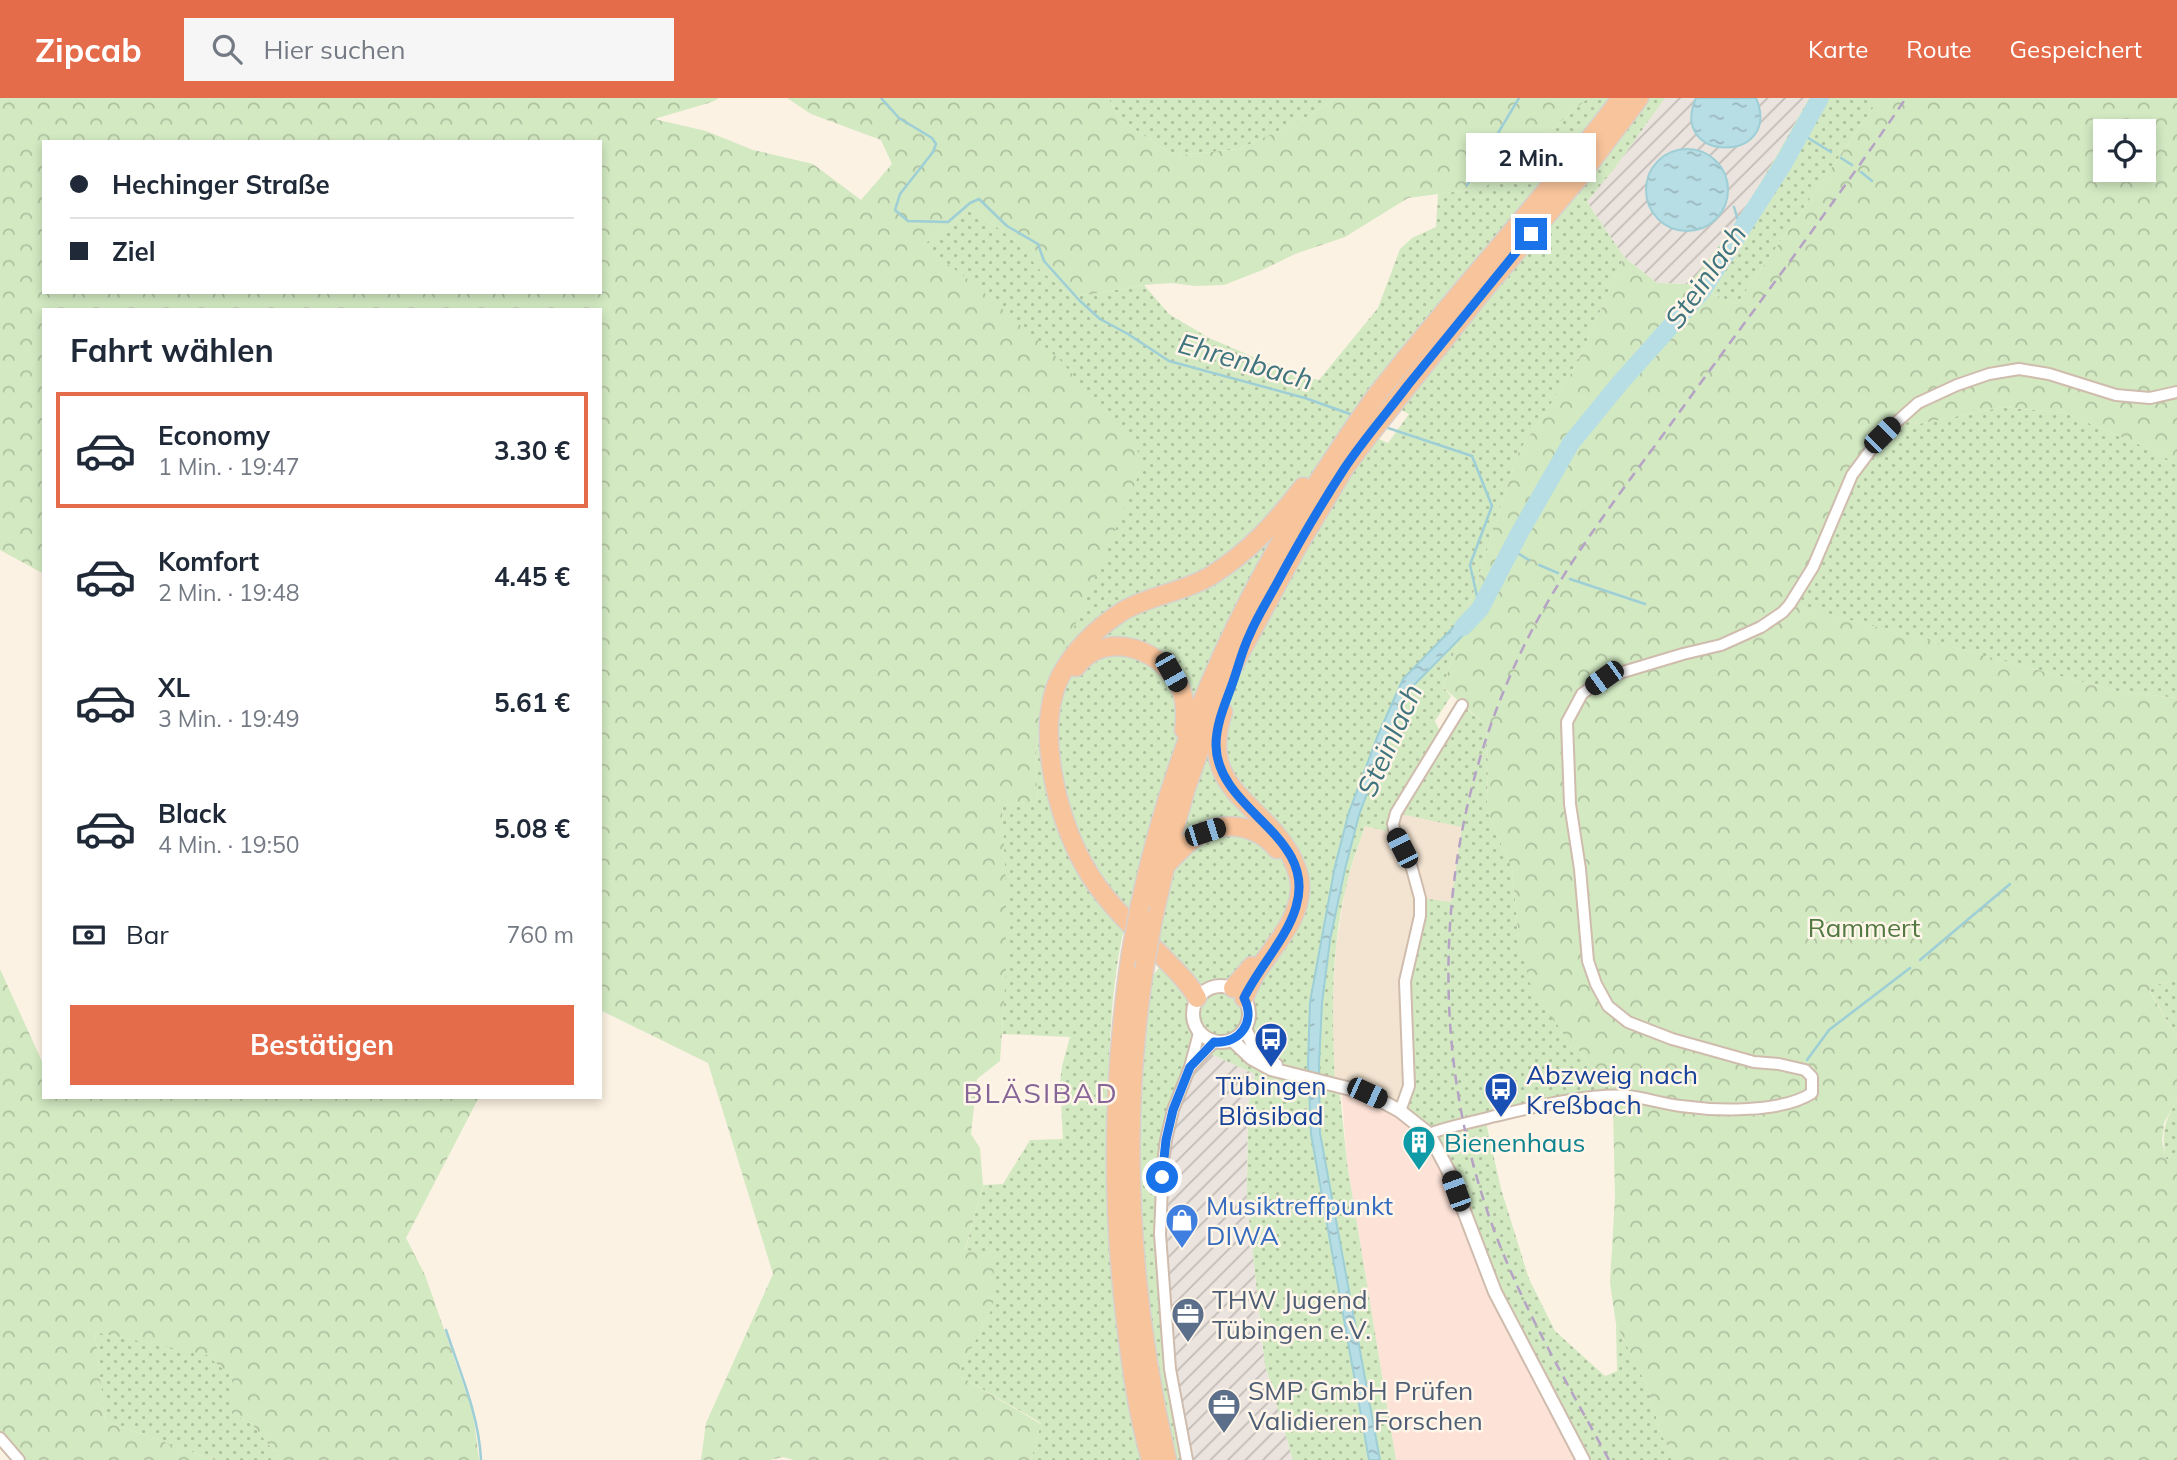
<!DOCTYPE html>
<html lang="de">
<head>
<meta charset="utf-8">
<style>
	body { margin:0; font-family:Mulish,sans-serif; background:#f6f6f7; color:#1f2937; height:100vh; display:flex; flex-direction:column; font-size:26px; white-space:nowrap }
	* { box-sizing:border-box; margin:0 }
	p { font-size:23px; color:#747a83 }
	.icon { flex:none; width:38px; height:38px; fill:none; stroke:currentColor; stroke-width:2; stroke-linecap:round; stroke-linejoin:round }
	.map { position:relative; flex:1; overflow:hidden }
	.sheet { position:absolute; left:42px; top:210px; width:560px; height:791px; display:flex; flex-direction:column; background:#fff; border-radius:0px; box-shadow:0 4px 10px #0003 }
	.sheet>* { flex:none }
	.guide { position:absolute; left:42px; top:42px; width:560px; height:154px; border-radius:0px; box-shadow:0 4px 10px #0003; display:grid; align-content:center; height:154px; padding:0 28px; background:#fff }
	.fabs { position:absolute; left:2093px; top:21px; display:grid; gap:14px }
	.fabs a { display:grid; place-items:center; width:63px; height:63px; border-radius:0px; background:#fff; box-shadow:0 4px 10px #0003; font-size:35px }
	.end { position:absolute; width:32px; height:32px; margin:-16px; border:9px solid #1a73e8; background:#fff; box-shadow:0 0 0 4px #fff }
	.from { border-radius:50% }
	.bubble { position:absolute; height:49px; border-radius:0px; background:#fff; box-shadow:0 4px 10px #0003; font-size:23px; font-weight:700; line-height:49px; text-align:center }
	.car { position:absolute; width:21px; height:42px; margin:-21px -10px; border-radius:9px; box-shadow:0 0 5px 2px #0007; background:linear-gradient(#222 24%,#8ab4d8 0 40%,#222 0 76%,#8ab4d8 0 86%,#222 0) }
	.guide b { display:flex; align-items:center; gap:24px; height:66px; font-size:26px }
	.guide b+b { border-top:2px solid #e0e1e3 }
	.guide i { width:18px; height:18px; background:#1f2937 }
	ul { padding:0; list-style:none }
	li { display:flex; align-items:center; gap:21px; height:116px; margin:0 14px 10px; padding:0 14px; border:4px solid transparent; border-radius:0px }
	li div { flex:1 }
	li b { display:block; font-size:26px }
	li em { font-style:normal; font-weight:700 }
	li.on { border-color:#e46c4a }
	li>.icon { width:63px; height:63px; stroke-width:1.5 }
	h2 { padding:0 28px; font-size:32px; line-height:84px }
	.pay { display:flex; align-items:center; gap:18px; height:77px; padding:0 28px; font-size:26px }
	.pay p { margin-inline-start:auto }
	.action { display:flex; gap:14px; margin-top:auto; padding:14px 28px }
	.action a { flex:1; height:80px; border-radius:0px; background:#e46c4a; color:#fff; font-size:28px; font-weight:700; line-height:80px; text-align:center }
	header { display:flex; align-items:center; gap:42px; box-sizing:border-box; height:98px; padding:0 35px; background:#e46c4a; color:#fff }
	header strong { font-size:33px }
	nav { display:flex; gap:38px; margin-inline-start:auto; font-size:24px }
	.search { width:490px; height:63px; background:#f6f6f7; display:flex; align-items:center; gap:18px; box-sizing:border-box; padding:0 24px; border-radius:0px; color:#747a83; font-size:26px }
	.map>svg:first-child { display:block }
	.residential { fill:#f3e4d1 }
	.commercial { fill:#fce2d7 }
	.industrial { fill:url(#industrial-furrows) }
	.grass { fill:url(#grass-dots); fill-rule:evenodd }
	.forest { fill:url(#forest-crowns); fill-rule:evenodd }
	.water { fill:url(#water-ripples); stroke:#9eced6; stroke-width:2 }
	.lines { fill:none; stroke-linecap:round; stroke-linejoin:round }
	.stream { stroke:#9eced6; stroke-width:2.5 }
	.river { stroke:#b8dee5; stroke-width:18 }
	.minor-casing { stroke:#cfbcad; stroke-width:14 }
	.tertiary-casing { stroke:#cfbcad; stroke-width:16 }
	.trunk-casing { stroke:#d8d0cc; stroke-width:21 }
	.minor { stroke:#fff; stroke-width:10 }
	.tertiary { stroke:#fff; stroke-width:12 }
	.trunk { stroke:#f8c49b; stroke-width:18 }
	.rail { stroke:#b5a2c5; stroke-width:2.5; stroke-dasharray:10 7; stroke-linecap:butt }
	.trunk-bridge-casing { stroke:#d8d0cc; stroke-width:21; stroke-linecap:butt }
	.trunk-bridge { stroke:#f8c49b; stroke-width:18 }
	.route { stroke:#1a73e8; stroke-width:9 }
	.labels { text-anchor:middle; dominant-baseline:central; stroke-width:5; stroke-linejoin:round; paint-order:stroke }
	.park-label { font-size:26px; fill:#527942; stroke:#fff6e9 }
	.transit-label { font-size:26px; fill:#164399; stroke:#fff6e9; text-anchor:start }
	.culture-label { font-size:26px; fill:#0d838f; stroke:#fff6e9; text-anchor:start }
	.shop-label { font-size:26px; fill:#366cbe; stroke:#fff6e9; text-anchor:start }
	.service-label { font-size:26px; fill:#4e5e75; stroke:#fff6e9; text-anchor:start }
	.water-label { font-size:28px; font-style:italic; fill:#40757f; stroke:#fff6e9 }
	.neighbourhood-label { font-size:28px; letter-spacing:2px; fill:#866597; stroke:#fff6e9 }
</style>
</head>
<body>
<header>
<strong>Zipcab</strong>
<div class="search"><svg class="icon" aria-label="search" viewBox="0 0 24 24"><circle cx="10" cy="10" r="6"/><path d="M15 15l6 6"/></svg>Hier suchen</div>
<nav><a>Karte</a><a>Route</a><a>Gespeichert</a></nav>
</header>
<div class="map">
<svg width="2177" height="1362" viewBox="0 0 2177 1362">
	<defs>
		<pattern id="industrial-furrows" width="10" height="10" patternUnits="userSpaceOnUse" patternTransform="scale(1.75)"><rect width="10" height="10" fill="#ebe4de"/><path d="M-1 1l2-2M0 10L10 0M9 11l2-2" fill="none" stroke="#c3bcb6"/></pattern>
		<pattern id="grass-dots" width="8" height="8" patternUnits="userSpaceOnUse" patternTransform="scale(1.75)"><rect width="8" height="8" fill="#d2e9c2"/><path d="M2 2h.1M6 6h.1" fill="none" stroke="#afc0a0" stroke-width="1.8" stroke-linecap="round"/></pattern>
		<pattern id="forest-crowns" width="20" height="18" patternUnits="userSpaceOnUse" patternTransform="scale(1.75)"><rect width="20" height="18" fill="#d2e9c2"/><path d="M2 6a3 3 0 1 1 6 0M12 15a3 3 0 1 1 6 0" fill="none" stroke="#afc0a0"/></pattern>
		<pattern id="water-ripples" width="26" height="14" patternUnits="userSpaceOnUse" patternTransform="scale(1.75)"><rect width="26" height="14" fill="#b8dee5"/><path d="M2 4q2-2 4 0t4 0M15 11q2-2 4 0t4 0" fill="none" stroke="#9ab7bc"/></pattern>
	</defs>
	<rect width="100%" height="100%" fill="#fcf2e3"/>
	<path class="residential" d="M1396,715L1462,728L1451,805L1421,800L1409,988L1400,1013L1335,986L1332,916L1336,849L1346,786L1365,728Z"/>
	<path class="commercial" d="M1341,986L1429,1036L1583,1362H1396L1347,1065Z"/>
	<g class="industrial">
		<path d="M1665,0H1809L1771,70L1716,154L1689,186L1657,185L1624,159L1587,104L1614,71Z"/>
		<path d="M1204,953L1255,976L1248,1009L1247,1102L1265,1267L1293,1362H1187L1176,1305L1160,1136L1173,1012Z"/>
	</g>
	<g class="grass">
		<path d="M1108,0H1335L1306,20L1239,51L1174,58L1121,22Z"/>
		<path d="M1588,0H1665L1614,71L1587,104L1624,159L1575,270L1519,353L1443,589L1451,598L1435,623L1442,638L1462,607L1486,627L1488,665L1487,713L1512,770L1519,843L1578,951L1603,986L1627,998L1485,1020L1501,1091L1529,1181L1555,1233L1605,1278L1617,1273L1616,1226L1646,1286L1662,1338L1675,1362H1583L1495,1194L1438,1052L1400,1013L1405,1004V883L1420,800L1451,804L1462,729L1396,715L1395,735L1365,728C1359,747 1351,766 1347,785C1330,851 1332,920 1335,986L1340,996L1347,1065L1396,1362H1293L1265,1267L1247,1102L1248,1009L1255,976L1204,953L1190,969L1166,1042L1162,1187L1187,1362H1171C1158,1277 1143,1193 1140,1107C1137,1030 1144,953 1153,877L1159,870L1123,835C1114,876 1111,919 1109,961C1103,1053 1106,1146 1118,1237C1124,1279 1135,1321 1144,1362H1031L1041,1325L958,1277L993,1208L965,1153L983,1087L1003,1086L1030,1042L1063,1041L1060,984L1062,968L1070,939L1002,936C1007,860 1006,784 1002,707L1038,703L1035,665L1040,621L1055,572L1137,351L923,147L971,111L1015,142L1041,173L1074,199L1144,187L1169,216L1209,240L1298,278L1319,282L1378,210L1400,151L1412,140L1436,129L1438,96L1484,90ZM1377,298L1409,316L1388,345L1349,328Z"/>
		<path d="M1809,0H1880L1737,206L1689,186C1737,129 1773,65 1809,0Z"/>
		<path d="M2003,309L2065,315L2152,352L2177,366V600L2116,593L1790,506L1852,377L1898,321L1918,326Z"/>
		<path d="M2172,883L2177,884V940L2149,891L2155,887Z"/>
		<path d="M2177,1001V1060L2166,1062C2161,1034 2164,1025 2177,1001Z"/>
		<path d="M95,1234L206,1256L232,1279L233,1316L252,1326L281,1362H215L105,1323Z"/>
	</g>
	<g class="forest">
		<path d="M0,0H719L712,4L654,21L706,33L753,52L813,66L861,102L892,66L881,42L811,16L787,0H1108L1121,22L1174,58L1239,51L1306,20L1335,0H1588L1484,90L1408,100L1345,139L1295,156L1260,173L1224,187L1196,188L1171,185L1144,187L1074,199L1041,173L1015,142L971,111L923,147L974,186L1061,263L1137,351L1141,362L1137,381L1076,525L1055,572L1040,621L1035,665L1038,703L1002,707L1006,788V874L1000,963L977,981L971,1036L980,1050L983,1087L965,1152L994,1154L993,1208L958,1277L1041,1326L1031,1362H794L783,1359L770,1362H701L706,1325L773,1176L708,965L600,912V212H44V476L0,452ZM44,44H600V194H44Z"/>
		<path d="M1880,0H2177V366L2152,352L2065,315L2003,309L1918,326L1898,321L1852,377L1791,506L2116,593L2177,600V884C2168,882 2156,886 2149,892L2177,940V1001L2164,1025L2162,1043L2166,1061L2177,1060V1362H1675L1662,1338L1646,1286L1616,1226L1610,1185L1615,1099L1613,1011L1611,1000L1626,998L1603,986L1578,951L1534,900L1519,843L1512,770L1487,713L1488,665L1486,627L1443,589L1519,353L1575,270L1624,159L1657,185L1689,186L1737,206ZM2105,33H2144V72H2105Z"/>
		<path d="M0,871L44,968V999H479L406,1140L425,1177L473,1314L479,1362H281L252,1326L232,1316V1279L207,1257L95,1234L105,1323L215,1362H23L0,1334Z"/>
	</g>
	<g class="water">
		<path d="M1696,0H1756C1784,66 1667,66 1696,0Z"/>
		<circle cx="1687" cy="92" r="41"/>
		<path d="M1475,507L1483,517L1410,591L1387,641L1359,717L1345,771L1330,842L1322,905L1319,966L1320,1035L1380,1362H1369L1311,1036L1308,965L1310,904L1335,768L1349,714L1378,637L1403,581Z"/>
	</g>
	<g class="lines">
		<g class="stream">
			<path d="M881,0L899,20L932,40L936,46L933,54L900,96L895,112L908,123L948,124L970,105L979,101L1007,128L1038,146L1044,163L1079,202L1100,221L1128,236L1169,263L1305,300L1353,317"/>
			<path d="M1800,35L1831,54"/>
			<path d="M1841,60L1852,67"/>
			<path d="M1861,74L1872,83"/>
			<path d="M1467,87L1519,0"/>
			<path d="M1734,109L1741,132"/>
			<path d="M1385,329L1472,358L1492,408L1470,467L1480,511"/>
			<path d="M1511,451L1529,462"/>
			<path d="M1539,467L1558,475"/>
			<path d="M1570,481L1645,506"/>
			<path d="M1920,862L2010,786"/>
			<path d="M1807,962L1829,932L1910,870"/>
			<path d="M446,1232C460,1274 479,1317 481,1362"/>
		</g>
		<path class="river" d="M1463,529L1480,511L1520,434L1571,345L1620,285L1702,193L1782,68L1820,0"/>
		<defs>
			<g id="minor">
				<path d="M1192,967L1214,944"/>
				<path d="M1400,1013L1409,988L1405,883L1420,818V800L1411,767L1395,735L1393,726L1396,715L1462,607"/>
				<path d="M1429,1036C1449,1028 1470,1025 1491,1019C1530,1010 1588,995 1628,998C1646,1000 1663,1006 1681,1008C1716,1013 1782,1015 1812,995V979L1805,972L1779,966L1754,964L1672,941L1628,924L1608,908L1596,886L1588,863L1580,771L1570,706L1567,624L1582,596L1603,580L1683,556L1721,547L1761,529L1783,514L1790,506L1813,469L1852,377L1882,337L1918,305L1957,287L1989,276L2019,271L2049,276L2116,297L2150,300L2177,294"/>
				<path d="M0,1340L19,1362"/>
				<path d="M1187,1362L1170,1271L1160,1136L1163,1065L1166,1042L1173,1012L1190,969L1199,935"/>
			</g>
			<g id="tertiary">
				<circle cx="1221" cy="916" r="28"/>
				<path d="M1245,931L1254,949L1276,967"/>
				<path d="M1232,942L1251,960L1271,971L1367,995L1400,1013L1429,1036L1449,1074L1495,1194L1583,1362"/>
			</g>
			<g id="trunk">
				<path d="M1076,569C1105,529 1167,552 1182,594C1186,607 1186,619 1184,632"/>
				<path d="M1223,614C1196,692 1264,704 1292,760C1296,769 1301,780 1300,791C1299,825 1269,852 1253,880C1250,887 1247,893 1244,900"/>
				<path d="M1165,768C1174,759 1183,749 1193,741C1220,720 1256,726 1277,751"/>
				<path d="M1140,807C1172,656 1230,520 1314,390C1334,359 1354,328 1376,298C1432,226 1493,157 1551,87C1575,58 1600,30 1621,0"/>
				<path d="M1153,821L1172,739L1186,690L1209,625L1227,579L1296,451L1345,369L1369,337L1482,194L1581,77L1639,0"/>
				<path d="M1131,855C1113,976 1111,1095 1125,1216C1131,1265 1137,1314 1151,1362"/>
				<path d="M1144,872C1119,1036 1130,1201 1167,1362"/>
				<path d="M1233,890L1252,868"/>
				<path d="M1197,900C1189,884 1175,872 1163,859C1135,831 1103,802 1084,767C1057,719 1034,629 1061,577C1075,551 1098,529 1123,513C1150,497 1185,494 1212,477C1249,454 1276,424 1303,389"/>
			</g>
		</defs>
		<use href="#minor" class="minor-casing"/>
		<use href="#tertiary" class="tertiary-casing"/>
		<use href="#trunk" class="trunk-casing"/>
		<use href="#minor" class="minor"/>
		<use href="#tertiary" class="tertiary"/>
		<use href="#trunk" class="trunk"/>
		<path class="rail" d="M1609,1362C1563,1277 1512,1193 1483,1100C1426,921 1440,723 1521,554C1560,473 1615,402 1668,330C1747,220 1830,112 1906,0"/>
		<defs>
			<g id="trunk-bridge">
				<path d="M1131,855L1140,807"/>
				<path d="M1144,872L1153,821"/>
			</g>
		</defs>
		<use href="#trunk-bridge" class="trunk-bridge-casing"/>
		<use href="#trunk-bridge" class="trunk-bridge"/>
	</g>
	<g class="lines">
		<path class="route" d="M1162,1079L1166,1042L1173,1012L1190,969L1214,944C1240,946 1256,924 1244,900C1259,869 1287,840 1296,809C1318,736 1217,714 1216,647C1216,624 1227,602 1234,581C1239,566 1243,550 1250,536C1257,519 1268,502 1277,485C1298,446 1320,408 1344,371C1363,342 1387,315 1408,287C1449,236 1490,186 1531,136"/>
	</g>
	<defs>
		<symbol id="bus-pin" viewBox="-11 -11 22 30"><path d="M0 17L-7.5 6A9.5 9.5 0 1 1 7.5 6Z" fill="#1a4fb4" stroke="#fff6e9"/><path d="M-5-6H5V4H4V6H2V4H-2V6H-4V4H-5ZM-3.5-4V0h7V-4ZM-3.5 1.2v1.5H-2V1.2ZM2 1.2v1.5H3.5V1.2Z" fill="#fff"/></symbol>
		<symbol id="building-pin" viewBox="-11 -11 22 30"><path d="M0 17L-7.5 6A9.5 9.5 0 1 1 7.5 6Z" fill="#0f9aa8" stroke="#fff6e9"/><path d="M-4-6H4V6H1V3H-1V6H-4ZM-2.5-4.3h1.7v1.8h-1.7ZM.8-4.3h1.7v1.8H.8ZM-2.5-1h1.7V.8h-1.7ZM.8-1h1.7V.8H.8Z" fill="#fff"/></symbol>
		<symbol id="shop-pin" viewBox="-11 -11 22 30"><path d="M0 17L-7.5 6A9.5 9.5 0 1 1 7.5 6Z" fill="#3f7fe0" stroke="#fff6e9"/><path d="M-5-2.5h2.3a2.7 3.5 0 0 1 5.4 0H5L5.5 6h-11ZM-1.5-2.5h3a1.5 2.3 0 0 0-3 0Z" fill="#fff"/></symbol>
		<symbol id="office-pin" viewBox="-11 -11 22 30"><path d="M0 17L-7.5 6A9.5 9.5 0 1 1 7.5 6Z" fill="#5c6f8a" stroke="#fff6e9"/><path d="M-6-3h4V-5.5h4V-3h4V5H-6ZM-1-4.5V-3h2v-1.5ZM-6 0V1H6V0Z" fill="#fff"/></symbol>
	</defs>
	<g fill-rule="evenodd">
		<use href="#bus-pin" x="1252" y="922" width="38" height="52"/>
		<use href="#bus-pin" x="1482" y="972" width="38" height="52"/>
		<use href="#building-pin" x="1400" y="1025" width="38" height="52"/>
		<use href="#shop-pin" x="1163" y="1103" width="38" height="52"/>
		<use href="#office-pin" x="1169" y="1197" width="38" height="52"/>
		<use href="#office-pin" x="1205" y="1288" width="38" height="52"/>
	</g>
	<g class="labels">
		<g class="park-label">
			<text x="1864" y="829">Rammert</text>
		</g>
		<g class="transit-label">
			<text x="1526" y="976">Abzweig nach<tspan x="1526" dy="30">Kreßbach</tspan></text>
			<text x="1271" y="987" text-anchor="middle">Tübingen<tspan x="1271" dy="30">Bläsibad</tspan></text>
		</g>
		<g class="culture-label">
			<text x="1444" y="1044">Bienenhaus</text>
		</g>
		<g class="shop-label">
			<text x="1206" y="1107">Musiktreffpunkt<tspan x="1206" dy="30">DIWA</tspan></text>
		</g>
		<g class="service-label">
			<text x="1212" y="1201">THW Jugend<tspan x="1212" dy="30">Tübingen e.V.</tspan></text>
			<text x="1248" y="1292">SMP GmbH Prüfen<tspan x="1248" dy="30">Validieren Forschen</tspan></text>
		</g>
		<g class="water-label">
			<text transform="translate(1705 178) rotate(-55)">Steinlach</text>
			<text transform="translate(1246 263) rotate(16)">Ehrenbach</text>
			<text transform="translate(1389 642) rotate(-66)">Steinlach</text>
		</g>
		<g class="neighbourhood-label">
			<text x="1041" y="994">BLÄSIBAD</text>
		</g>
	</g>
</svg>
<div class="fabs">
<a><svg class="icon" aria-label="locate" viewBox="0 0 24 24"><circle cx="12" cy="12" r="6"/><path d="M12 2v4M12 18v4M2 12h4M18 12h4"/></svg></a>
</div>
<i class="end from" style="left:1162px;top:1079px"></i>
<i class="end" style="left:1531px;top:136px"></i>
<div class="bubble" style="left:1466px;top:35px;width:130px">2 Min.</div>
<i class="car" style="left:1882px;top:337px;rotate:45deg"></i>
<i class="car" style="left:1171px;top:574px;rotate:150deg"></i>
<i class="car" style="left:1604px;top:580px;rotate:234deg"></i>
<i class="car" style="left:1205px;top:734px;rotate:72deg"></i>
<i class="car" style="left:1402px;top:750px;rotate:333deg"></i>
<i class="car" style="left:1367px;top:995px;rotate:115deg"></i>
<i class="car" style="left:1456px;top:1093px;rotate:340deg"></i>
<div class="guide">
<b><i class="from"></i>Hechinger Straße</b>
<b><i></i>Ziel</b>
</div>
<section class="sheet">
<h2>Fahrt wählen</h2>
<ul>
<li class="on"><svg class="icon" aria-label="car" viewBox="0 0 24 24"><path d="M5 17H2v-5l4-1 3-4h7l3 4 3 1v5h-3M9 17h6M6 11h13"/><circle cx="7" cy="17" r="2"/><circle cx="17" cy="17" r="2"/></svg><div><b>Economy</b><p>1 Min. · 19:47</p></div><em>3.30 €</em></li>
<li><svg class="icon" aria-label="car" viewBox="0 0 24 24"><path d="M5 17H2v-5l4-1 3-4h7l3 4 3 1v5h-3M9 17h6M6 11h13"/><circle cx="7" cy="17" r="2"/><circle cx="17" cy="17" r="2"/></svg><div><b>Komfort</b><p>2 Min. · 19:48</p></div><em>4.45 €</em></li>
<li><svg class="icon" aria-label="car" viewBox="0 0 24 24"><path d="M5 17H2v-5l4-1 3-4h7l3 4 3 1v5h-3M9 17h6M6 11h13"/><circle cx="7" cy="17" r="2"/><circle cx="17" cy="17" r="2"/></svg><div><b>XL</b><p>3 Min. · 19:49</p></div><em>5.61 €</em></li>
<li><svg class="icon" aria-label="car" viewBox="0 0 24 24"><path d="M5 17H2v-5l4-1 3-4h7l3 4 3 1v5h-3M9 17h6M6 11h13"/><circle cx="7" cy="17" r="2"/><circle cx="17" cy="17" r="2"/></svg><div><b>Black</b><p>4 Min. · 19:50</p></div><em>5.08 €</em></li>
</ul>
<div class="pay"><svg class="icon" aria-label="cash" viewBox="0 0 24 24"><path d="M3 7h18v10H3z"/><circle cx="12" cy="12" r="2"/></svg>Bar<p>760 m</p></div>
<div class="action"><a>Bestätigen</a></div>
</section>
</div>
</body>
</html>
